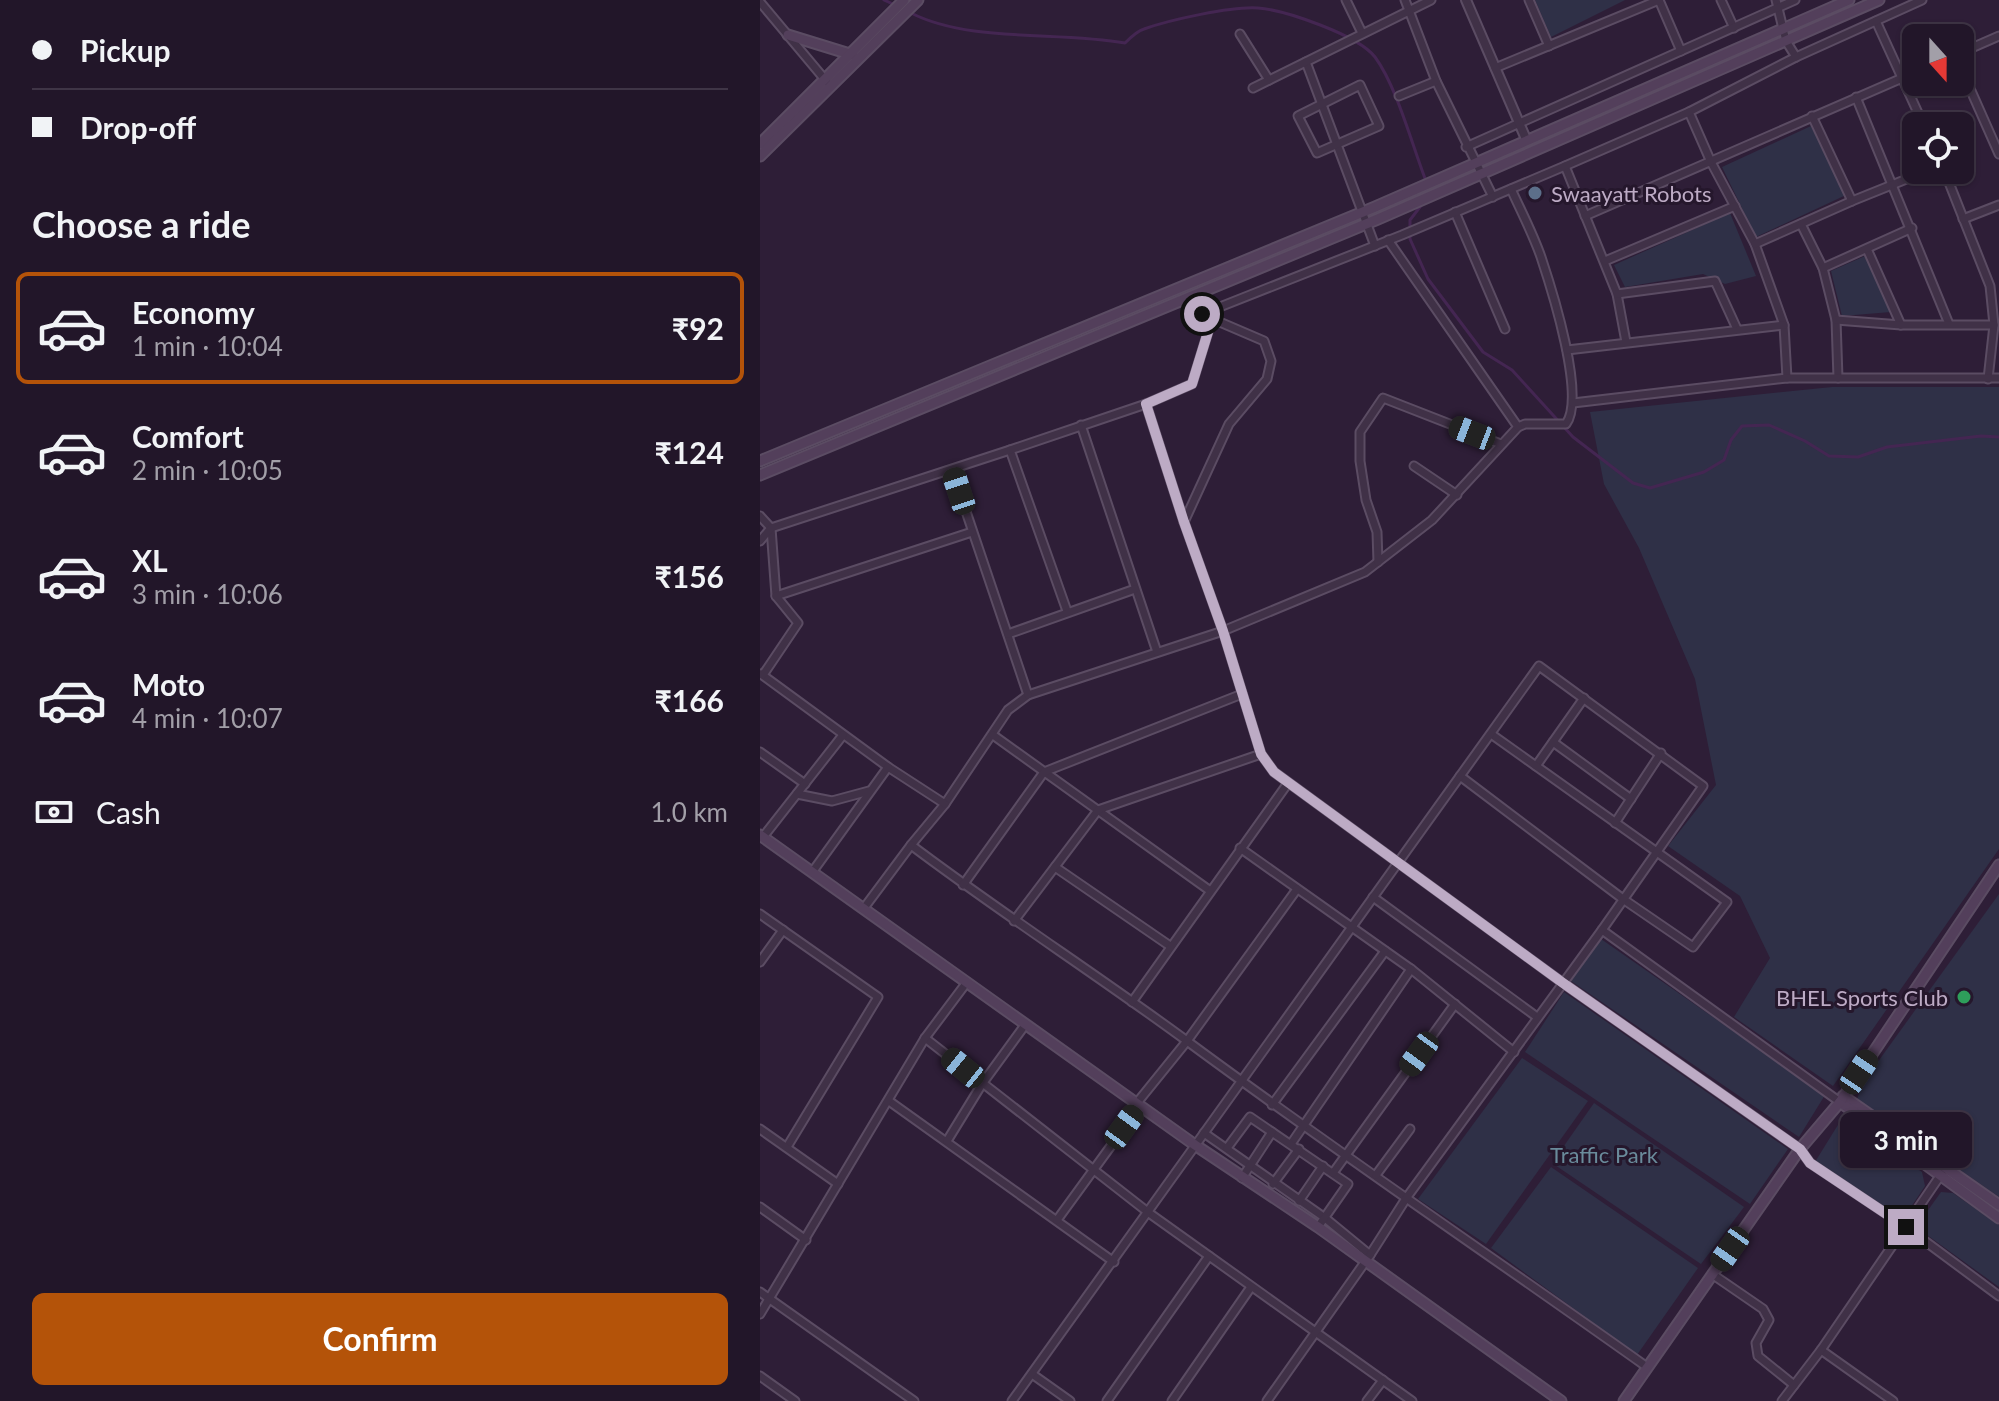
<!DOCTYPE html>
<html lang="en">
<head>
<meta charset="utf-8">
<style>
	body { margin:0; font-family:Lato,sans-serif; background:#2e2335; color:#f1f3f6; height:100vh; display:flex; flex-direction:column; font-size:30px; white-space:nowrap }
	* { box-sizing:border-box; margin:0 }
	p { font-size:26px; color:#a29fa8 }
	.icon { flex:none; width:44px; height:44px; fill:none; stroke:currentColor; stroke-width:2; stroke-linecap:round; stroke-linejoin:round }
	.map { position:relative; flex:1; overflow:hidden }
	.side { display:flex; flex-direction:column; background:#221629; width:760px }
	.side>* { flex:none }
	.guide { display:grid; align-content:center; height:176px; padding:0 32px; background:#221629 }
	.needle { width:52px; rotate:159deg }
	.controls { position:absolute; left:1142px; top:24px; display:grid; gap:16px }
	.controls a { display:grid; place-items:center; width:72px; height:72px; border-radius:12px; background:#221629; box-shadow:0 2px 6px #0004,0 0 0 2px #3f3546; font-size:40px }
	.end { position:absolute; width:36px; height:36px; margin:-18px; border:10px solid #bdabc5; background:#111; box-shadow:0 0 0 4px #111 }
	.from { border-radius:50% }
	.bubble { position:absolute; height:56px; border-radius:12px; background:#221629; box-shadow:0 2px 6px #0004,0 0 0 2px #3f3546; font-size:26px; font-weight:700; line-height:56px; text-align:center }
	.car { position:absolute; width:24px; height:48px; margin:-24px -12px; border-radius:10px; box-shadow:0 0 6px 2px #0007; background:linear-gradient(#222 24%,#8ab4d8 0 40%,#222 0 76%,#8ab4d8 0 86%,#222 0) }
	.guide b { display:flex; align-items:center; gap:28px; height:76px; font-size:30px }
	.guide b+b { border-top:2px solid #3f3546 }
	.guide i { width:20px; height:20px; background:#f1f3f6 }
	ul { padding:0; list-style:none }
	li { display:flex; align-items:center; gap:24px; height:112px; margin:0 16px 12px; padding:0 16px; border:4px solid transparent; border-radius:12px }
	li div { flex:1 }
	li b { display:block; font-size:30px }
	li em { font-style:normal; font-weight:700 }
	li.current { border-color:#b45309 }
	li>.icon { width:72px; height:72px; stroke-width:1.5 }
	h2 { padding:0 32px; font-size:36px; line-height:96px }
	.pay { display:flex; align-items:center; gap:20px; height:88px; padding:0 32px; font-size:30px }
	.pay p { margin-inline-start:auto }
	.cta { display:flex; gap:16px; margin-top:auto; padding:16px 32px }
	.cta a { flex:1; height:92px; border-radius:12px; background:#b45309; color:#fff; font-size:32px; font-weight:700; line-height:92px; text-align:center }
	main { display:flex; flex:1; min-height:0 }
	.map>svg:first-child { display:block }
	.green { fill:#2f3047 }
	.lines { fill:none; stroke-linecap:round; stroke-linejoin:round }
	.stream { stroke:#442652; stroke-width:3 }
	.minor-casing { stroke:#5b4c63; stroke-width:11 }
	.tertiary-casing { stroke:#5b4c63; stroke-width:12 }
	.secondary-casing { stroke:#5b4c63; stroke-width:13 }
	.minor { stroke:#403147; stroke-width:7 }
	.tertiary { stroke:#403147; stroke-width:8 }
	.secondary { stroke:#533f5b; stroke-width:9 }
	.route { stroke:#bdabc5; stroke-width:10 }
	.service-dot { fill:#5c6f8a; stroke:#25172c; stroke-width:3 }
	.leisure-dot { fill:#2e9e5b; stroke:#25172c; stroke-width:3 }
	.labels { text-anchor:middle; dominant-baseline:central; stroke-width:6; stroke-linejoin:round; paint-order:stroke }
	.poi-label { font-size:22px; fill:#bdabc5; stroke:#25172c; text-anchor:start }
	.park-label { font-size:22px; fill:#6a8b9b; stroke:#25172c }
</style>
</head>
<body>
<main>
<section class="side">
<div class="guide">
<b><i class="from"></i>Pickup</b>
<b><i></i>Drop-off</b>
</div>
<h2>Choose a ride</h2>
<ul>
<li class="current"><svg class="icon" aria-label="car" viewBox="0 0 24 24"><path d="M5 17H2v-5l4-1 3-4h7l3 4 3 1v5h-3M9 17h6M6 11h13"/><circle cx="7" cy="17" r="2"/><circle cx="17" cy="17" r="2"/></svg><div><b>Economy</b><p>1 min · 10:04</p></div><em>₹92</em></li>
<li><svg class="icon" aria-label="car" viewBox="0 0 24 24"><path d="M5 17H2v-5l4-1 3-4h7l3 4 3 1v5h-3M9 17h6M6 11h13"/><circle cx="7" cy="17" r="2"/><circle cx="17" cy="17" r="2"/></svg><div><b>Comfort</b><p>2 min · 10:05</p></div><em>₹124</em></li>
<li><svg class="icon" aria-label="car" viewBox="0 0 24 24"><path d="M5 17H2v-5l4-1 3-4h7l3 4 3 1v5h-3M9 17h6M6 11h13"/><circle cx="7" cy="17" r="2"/><circle cx="17" cy="17" r="2"/></svg><div><b>XL</b><p>3 min · 10:06</p></div><em>₹156</em></li>
<li><svg class="icon" aria-label="car" viewBox="0 0 24 24"><path d="M5 17H2v-5l4-1 3-4h7l3 4 3 1v5h-3M9 17h6M6 11h13"/><circle cx="7" cy="17" r="2"/><circle cx="17" cy="17" r="2"/></svg><div><b>Moto</b><p>4 min · 10:07</p></div><em>₹166</em></li>
</ul>
<div class="pay"><svg class="icon" aria-label="cash" viewBox="0 0 24 24"><path d="M3 7h18v10H3z"/><circle cx="12" cy="12" r="2"/></svg>Cash<p>1.0 km</p></div>
<div class="cta"><a>Confirm</a></div>
</section>
<div class="map">
<svg width="1239" height="1401" viewBox="0 0 1239 1401">
	<rect width="100%" height="100%" fill="#2e1e37"/>
	<g class="green">
		<path d="M775,0H865L791,37Z"/>
		<path d="M1051,126L1086,195L996,237L962,167Z"/>
		<path d="M970,213L996,276L965,284L943,274L865,287L854,265Z"/>
		<path d="M1105,256L1131,312L1082,316L1071,271Z"/>
		<path d="M1072,387H1239V849L1073,1086L974,1017L1010,958L980,896L908,846L956,785L935,679L879,548L844,484L830,412Z"/>
		<path d="M1239,894V1197L1097,1099L1104,1081Z"/>
		<path d="M841,939L1065,1095L1039,1137L811,981Z"/>
		<path d="M804,992L1028,1149L990,1204L765,1052Z"/>
		<path d="M762,1058L828,1101L726,1244L658,1199Z"/>
		<path d="M834,1103L984,1207L941,1264L792,1163Z"/>
		<path d="M1081,1120L1162,1172L1165,1186L1143,1219L1055,1162Z"/>
		<path d="M791,1167L938,1268L877,1355L731,1248Z"/>
		<path d="M1181,1192L1193,1193L1239,1225V1287L1156,1227Z"/>
	</g>
	<g class="lines">
		<g class="stream">
			<path d="M124,0L137,6"/>
			<path d="M151,13C210,43 298,31 365,43C370,38 377,31 384,29C409,20 472,6 498,8C525,10 598,35 615,57C637,87 652,145 666,181L664,196"/>
			<path d="M663,203L650,220V239L668,279L723,352L752,370L813,437L873,483L890,488L944,472L964,460L971,440L982,426L1009,425L1045,441L1069,456L1098,457L1127,447L1221,436L1239,437"/>
		</g>
		<defs>
			<g id="minor">
				<path d="M586,0L602,33"/>
				<path d="M645,0L676,81L733,197"/>
				<path d="M769,0L789,46"/>
				<path d="M899,0L921,51"/>
				<path d="M961,0L974,28"/>
				<path d="M1016,0L1026,41L1036,57"/>
				<path d="M0,2L67,82"/>
				<path d="M1116,21L1164,126"/>
				<path d="M480,34L509,80"/>
				<path d="M1200,53L1239,36"/>
				<path d="M546,62L615,246"/>
				<path d="M1200,66L1239,154"/>
				<path d="M735,68L899,0"/>
				<path d="M600,85L619,126L557,153L538,116Z"/>
				<path d="M493,88L671,0"/>
				<path d="M639,96L676,81"/>
				<path d="M1096,97L1189,324"/>
				<path d="M929,112L951,162L995,244L1024,325L1027,378"/>
				<path d="M1052,116L1092,201"/>
				<path d="M706,147L1035,0"/>
				<path d="M805,166L857,294L866,342"/>
				<path d="M1184,170L1230,286L1234,325L1228,379"/>
				<path d="M751,189C761,211 773,234 781,257C792,290 826,397 806,424H765L758,427L672,520L605,572L463,631L268,695L248,710L185,804L151,845C241,913 336,974 427,1041C578,1153 734,1258 887,1367"/>
				<path d="M695,212L745,329"/>
				<path d="M825,216L1156,72"/>
				<path d="M1203,219L1239,205"/>
				<path d="M1041,224L1063,268L1076,320L1078,378"/>
				<path d="M628,240L758,427"/>
				<path d="M995,244L1092,201L1169,170"/>
				<path d="M1107,249L1141,325"/>
				<path d="M845,261L975,206"/>
				<path d="M1063,268L1152,228"/>
				<path d="M857,294L955,281L977,329"/>
				<path d="M442,314L642,235L805,166L929,112L1036,57L1162,0"/>
				<path d="M1076,320L1141,325H1234"/>
				<path d="M807,350L1024,325"/>
				<path d="M813,403L1027,378H1239"/>
				<path d="M386,404L424,522L463,631L501,754L514,772L803,983L1040,1149L1050,1163L1146,1227L1239,1296"/>
				<path d="M321,425L397,652"/>
				<path d="M250,450L307,611"/>
				<path d="M654,466L697,495"/>
				<path d="M192,470L268,695"/>
				<path d="M0,516L11,528L16,596"/>
				<path d="M424,522L469,424L507,379L511,361L504,341L448,317"/>
				<path d="M0,541L11,528L250,450L386,404L432,384L452,319"/>
				<path d="M618,562L617,532L606,500L600,461V432L623,398L741,444"/>
				<path d="M248,634L375,589"/>
				<path d="M1,674L128,767L185,804"/>
				<path d="M3,675L38,623L16,596L212,532"/>
				<path d="M233,735L449,890"/>
				<path d="M793,742L871,799"/>
				<path d="M0,752L45,784"/>
				<path d="M776,766L824,698"/>
				<path d="M700,776L863,899L933,947L967,902L731,734"/>
				<path d="M37,794L72,801L109,791"/>
				<path d="M855,823L901,753"/>
				<path d="M3,837L83,735"/>
				<path d="M480,848L651,969L754,1052"/>
				<path d="M295,867L410,946"/>
				<path d="M53,871L128,767"/>
				<path d="M203,885L284,772L482,694"/>
				<path d="M613,897L777,1017"/>
				<path d="M104,908L151,845"/>
				<path d="M0,914L118,997L27,1147"/>
				<path d="M254,921L338,810L501,754"/>
				<path d="M842,930L1080,1102"/>
				<path d="M0,962L23,930"/>
				<path d="M372,1002L528,783"/>
				<path d="M165,1038L389,1213L652,1401"/>
				<path d="M129,1101L354,1262"/>
				<path d="M376,1104L427,1041L537,889"/>
				<path d="M512,1105L625,951"/>
				<path d="M0,1129L78,1184"/>
				<path d="M444,1133L565,1218L610,1255"/>
				<path d="M187,1141L222,1084L265,1025"/>
				<path d="M531,1144L651,969"/>
				<path d="M467,1148L490,1117L588,1184L558,1227"/>
				<path d="M573,1173L695,1004"/>
				<path d="M616,1175L650,1129"/>
				<path d="M482,1178L512,1132"/>
				<path d="M513,1184L539,1149"/>
				<path d="M539,1201L563,1166"/>
				<path d="M0,1207L46,1240"/>
				<path d="M297,1220L380,1106"/>
				<path d="M952,1274L1003,1309L1009,1320L996,1343L998,1356L1034,1385"/>
				<path d="M0,1292L154,1401"/>
				<path d="M0,1314L165,1038L207,982"/>
				<path d="M1061,1350L1133,1401"/>
				<path d="M272,1374L310,1401"/>
				<path d="M0,1376L35,1401"/>
				<path d="M252,1401L779,666L943,786L842,930L647,1197L610,1255L507,1401"/>
				<path d="M347,1401L449,1256"/>
				<path d="M412,1401L491,1287"/>
				<path d="M607,1401L623,1380"/>
				<path d="M1022,1401L1061,1350L1182,1173"/>
			</g>
			<path id="tertiary" d="M706,0L766,139"/>
			<g id="secondary">
				<path d="M28,35L93,55"/>
				<path d="M0,144L144,0"/>
				<path d="M0,156L158,0"/>
				<path d="M0,461L615,207L1089,0"/>
				<path d="M0,475L618,219L1119,0"/>
				<path d="M0,835L435,1145L558,1227L801,1401"/>
				<path d="M1083,1096L1239,1205"/>
				<path d="M1080,1102L1239,1218"/>
				<path d="M864,1401L1040,1149L1080,1102L1239,865"/>
			</g>
		</defs>
		<use href="#minor" class="minor-casing"/>
		<use href="#tertiary" class="tertiary-casing"/>
		<use href="#secondary" class="secondary-casing"/>
		<use href="#minor" class="minor"/>
		<use href="#tertiary" class="tertiary"/>
		<use href="#secondary" class="secondary"/>
	</g>
	<g class="lines">
		<path class="route" d="M442,314L452,319L432,384L386,404L424,522L463,631L501,754L514,772L803,983L1040,1149L1050,1163L1146,1227"/>
	</g>
	<circle class="service-dot" cx="775" cy="193" r="8"/>
	<circle class="leisure-dot" cx="1204" cy="997" r="8"/>
	<g class="labels">
		<g class="poi-label">
			<text x="791" y="193">Swaayatt Robots</text>
			<text x="1188" y="997" text-anchor="end">BHEL Sports Club</text>
		</g>
		<g class="park-label">
			<text x="844" y="1154">Traffic Park</text>
		</g>
	</g>
</svg>
<div class="controls">
<a><svg class="needle" viewBox="-14 -14 28 28"><path d="M0-13l5 13h-10z" fill="#e53935"/><path d="M0 13l5-13h-10z" fill="#a29fa8"/></svg></a>
<a><svg class="icon" aria-label="locate" viewBox="0 0 24 24"><circle cx="12" cy="12" r="6"/><path d="M12 2v4M12 18v4M2 12h4M18 12h4"/></svg></a>
</div>
<i class="end from" style="left:442px;top:314px"></i>
<i class="end" style="left:1146px;top:1227px"></i>
<div class="bubble" style="left:1080px;top:1112px;width:132px">3 min</div>
<i class="car" style="left:712px;top:433px;rotate:291deg"></i>
<i class="car" style="left:199px;top:491px;rotate:342deg"></i>
<i class="car" style="left:659px;top:1054px;rotate:216deg"></i>
<i class="car" style="left:203px;top:1068px;rotate:309deg"></i>
<i class="car" style="left:1099px;top:1072px;rotate:34deg"></i>
<i class="car" style="left:364px;top:1127px;rotate:36deg"></i>
<i class="car" style="left:970px;top:1249px;rotate:215deg"></i>
</div>
</main>
</body>
</html>
